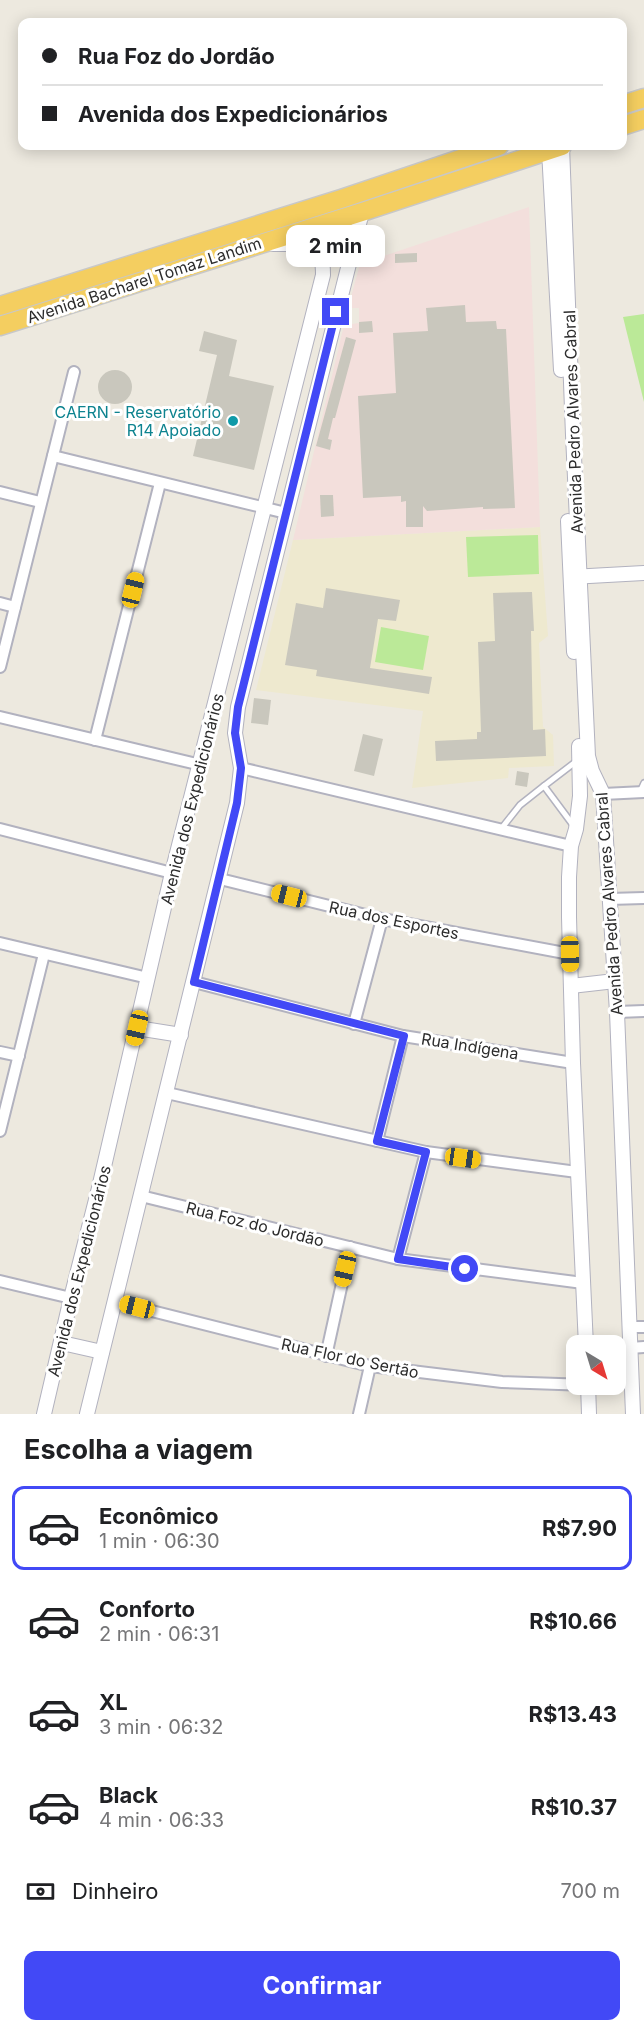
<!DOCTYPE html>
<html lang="pt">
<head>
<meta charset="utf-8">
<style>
	body { margin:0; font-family:Inter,sans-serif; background:#f2f2f2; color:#202124; height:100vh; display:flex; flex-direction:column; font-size:22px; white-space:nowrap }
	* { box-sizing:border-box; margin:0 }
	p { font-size:20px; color:#757577 }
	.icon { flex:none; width:33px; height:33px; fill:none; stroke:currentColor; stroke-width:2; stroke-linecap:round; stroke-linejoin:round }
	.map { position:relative; height:1414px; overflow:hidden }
	.drawer { display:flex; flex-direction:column; background:#fff; flex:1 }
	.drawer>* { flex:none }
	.hud { position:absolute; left:18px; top:18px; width:609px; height:132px; border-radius:12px; box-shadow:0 3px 15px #0003; display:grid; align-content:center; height:132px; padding:0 24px; background:#fff }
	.needle { width:39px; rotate:142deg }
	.tools { position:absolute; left:566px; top:1335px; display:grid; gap:12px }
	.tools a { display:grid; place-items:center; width:60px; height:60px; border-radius:12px; background:#fff; box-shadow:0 3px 15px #0003; font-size:30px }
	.end { position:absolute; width:27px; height:27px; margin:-14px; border:8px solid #4249f6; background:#fff; box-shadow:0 0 0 3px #fff }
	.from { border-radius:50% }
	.bubble { position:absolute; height:42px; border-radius:12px; background:#fff; box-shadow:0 3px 15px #0003; font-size:20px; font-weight:700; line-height:42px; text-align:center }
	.car { position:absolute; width:18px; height:36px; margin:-18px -9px; border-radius:8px; box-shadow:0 0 4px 2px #0007; background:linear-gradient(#f5c518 24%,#345 0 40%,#f5c518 0 76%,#345 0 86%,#f5c518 0) }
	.hud b { display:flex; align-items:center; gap:21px; height:57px; font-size:22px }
	.hud b+b { border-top:2px solid #e0e0e0 }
	.hud i { width:15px; height:15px; background:#202124 }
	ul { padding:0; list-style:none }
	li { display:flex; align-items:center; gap:18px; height:84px; margin:0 12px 9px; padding:0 12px; border:3px solid transparent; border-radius:12px }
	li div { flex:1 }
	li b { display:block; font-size:22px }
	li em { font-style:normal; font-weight:700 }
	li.selected { border-color:#4249f6 }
	li>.icon { width:54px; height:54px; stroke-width:1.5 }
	h2 { padding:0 24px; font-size:27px; line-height:72px }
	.pay { display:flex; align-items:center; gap:15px; height:66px; padding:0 24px; font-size:22px }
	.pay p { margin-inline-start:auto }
	.primary-button { display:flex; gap:12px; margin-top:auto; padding:12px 24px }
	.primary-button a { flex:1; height:69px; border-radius:12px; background:#4249f6; color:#fff; font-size:24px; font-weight:700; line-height:69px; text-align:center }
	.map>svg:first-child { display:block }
	.education { fill:#eee9cf }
	.medical { fill:#f3dfdc }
	.pitch { fill:#bbe998 }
	.building { fill:#c9c7bd }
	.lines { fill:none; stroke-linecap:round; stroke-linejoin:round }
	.service-casing { stroke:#b2b2bf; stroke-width:8 }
	.minor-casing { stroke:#b2b2bf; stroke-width:14 }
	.tertiary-casing { stroke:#b2b2bf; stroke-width:16 }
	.trunk-casing { stroke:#c8c8c8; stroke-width:21 }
	.service { stroke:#fff; stroke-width:5 }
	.minor { stroke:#fff; stroke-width:10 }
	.tertiary { stroke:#fff; stroke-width:14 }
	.trunk { stroke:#f4ce60; stroke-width:18 }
	.route { stroke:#4249f6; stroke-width:8 }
	.culture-dot { fill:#0f9aa8; stroke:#fff; stroke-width:2 }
	.labels { text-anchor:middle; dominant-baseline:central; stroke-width:6; stroke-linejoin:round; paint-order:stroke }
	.street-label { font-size:16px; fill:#2c2c2c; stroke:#fff }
	.culture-label { font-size:16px; fill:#0d838f; stroke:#fff; text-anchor:end }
</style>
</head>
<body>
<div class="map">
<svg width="644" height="1414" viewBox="0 0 644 1414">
	<rect width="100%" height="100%" fill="#ede9df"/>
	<path class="education" d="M540,527L548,636L539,643L543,727L553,735L554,766L509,768L508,778L412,788L423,711L256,690L293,540Z"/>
	<path class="medical" d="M529,207L540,527L293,540L344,325L359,323V308H352L351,297L360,264Z"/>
	<g class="pitch">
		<path d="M644,314V402L623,317Z"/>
		<path d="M538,535L539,574L468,577L466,537Z"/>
		<path d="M381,627L429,636L423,670L375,662Z"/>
	</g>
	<g class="building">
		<path d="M417,253V262L395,263V254Z"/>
		<path d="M465,305L466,322L496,321L497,329H506L515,508L483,509V507L427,511L423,506V527H406V501L401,502V496L363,498L358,396L396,393L393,333L428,331L426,308Z"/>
		<path d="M372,321L373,332L359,333V322Z"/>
		<path d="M204,331L237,340L229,376L274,386L254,470L193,456L217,355L199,351Z"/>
		<path d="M346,337L356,340L335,418H333L328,439L332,440L330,450L316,446Z"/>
		<circle cx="115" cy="387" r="17"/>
		<path d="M320,495H333L334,516L321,517Z"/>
		<path d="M326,588L400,600L396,621L378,619L370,668L432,677L429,694L316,676L317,670L285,665L296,603L323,608Z"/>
		<path d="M532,592L534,631H531L533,730L545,729L546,756L436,761L435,741L477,739V732H481L478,642L495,641L493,593Z"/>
		<path d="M254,698L271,700L268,725L251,723Z"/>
		<path d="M363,734L383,739L374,776L354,771Z"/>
		<path d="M517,771L529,773L527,787L515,785Z"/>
	</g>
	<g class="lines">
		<defs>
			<g id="service">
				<path d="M640,792L644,783"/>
				<path d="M573,825L544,786L578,760"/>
				<path d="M501,829L520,805L544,786"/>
			</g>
			<g id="minor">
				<path d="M53,456L286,513"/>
				<path d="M0,492L40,502"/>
				<path d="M0,603L15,607"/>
				<path d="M0,667L74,372"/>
				<path d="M0,717L201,765"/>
				<path d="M95,740L160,483"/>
				<path d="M241,768L571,846"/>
				<path d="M603,794L644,792"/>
				<path d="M0,829L172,873"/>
				<path d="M220,879L382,919L570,954"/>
				<path d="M609,899L644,898"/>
				<path d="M0,943L148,978"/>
				<path d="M194,982L403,1036L573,1063"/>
				<path d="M617,1012L644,1011"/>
				<path d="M354,1024L382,919"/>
				<path d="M0,1052L19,1056"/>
				<path d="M167,1093L426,1152L577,1172"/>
				<path d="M0,1131L44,954"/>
				<path d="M377,1141L403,1036"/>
				<path d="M141,1196L398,1259L583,1283"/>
				<path d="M398,1259L426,1152"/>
				<path d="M0,1281L71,1298"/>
				<path d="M116,1302L370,1366L502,1382L588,1385"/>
				<path d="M629,1327H644"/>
				<path d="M630,1348L644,1347"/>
				<path d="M326,1356L350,1247"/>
				<path d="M359,1414L370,1366"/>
			</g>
			<g id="tertiary">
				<path d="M562,146L573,435L588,756L592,771L603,794L617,1012L633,1414"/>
				<path d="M549,150L561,370"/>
				<path d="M568,521L574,652"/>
				<path d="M571,577L644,573"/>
				<path d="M579,746L580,796L576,829L571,846L569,877V917L573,1063L586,1346"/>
				<path d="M571,986L615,981"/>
				<path d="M137,1028L181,1035"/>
				<path d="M62,1343L102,1352"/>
				<path d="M615,1370L630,1369"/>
				<path d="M588,1384L589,1414"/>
				<path d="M44,1414L71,1298L99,1188L172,873L323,275C323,263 322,252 312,244H273"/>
				<path d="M87,1414L237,803L241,768L235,733L238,707L362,212"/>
			</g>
			<g id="trunk">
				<path d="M622,105L644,98"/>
				<path d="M622,126L644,119"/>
				<path d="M0,306L341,199L499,146"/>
				<path d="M0,326L362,212L562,146"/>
			</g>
		</defs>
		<use href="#service" class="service-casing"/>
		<use href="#minor" class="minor-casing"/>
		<use href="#tertiary" class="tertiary-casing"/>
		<use href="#trunk" class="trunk-casing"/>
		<use href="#service" class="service"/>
		<use href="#minor" class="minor"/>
		<use href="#tertiary" class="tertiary"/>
		<use href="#trunk" class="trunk"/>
	</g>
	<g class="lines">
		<path class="route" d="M336,312L238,707L235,733L241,768L237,803L194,982L404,1036L377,1141L426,1152L398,1259L465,1269"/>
	</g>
	<circle class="culture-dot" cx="233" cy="421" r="6"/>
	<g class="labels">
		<g class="street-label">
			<text transform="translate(144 280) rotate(-18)">Avenida Bacharel Tomaz Landim</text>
			<text transform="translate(573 422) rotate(-92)">Avenida Pedro Alvares Cabral</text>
			<text transform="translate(192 799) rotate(-76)">Avenida dos Expedicionários</text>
			<text transform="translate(609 904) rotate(-94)">Avenida Pedro Alvares Cabral</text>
			<text transform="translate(394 920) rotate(12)">Rua dos Esportes</text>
			<text transform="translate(470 1046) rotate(9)">Rua Indígena</text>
			<text transform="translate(255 1224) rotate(14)">Rua Foz do Jordão</text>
			<text transform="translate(79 1271) rotate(-76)">Avenida dos Expedicionários</text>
			<text transform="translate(350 1358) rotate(12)">Rua Flor do Sertão</text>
		</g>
		<g class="culture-label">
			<text x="221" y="412">CAERN - Reservatório<tspan x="221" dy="18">R14 Apoiado</tspan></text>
		</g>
	</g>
</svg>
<div class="tools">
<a><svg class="needle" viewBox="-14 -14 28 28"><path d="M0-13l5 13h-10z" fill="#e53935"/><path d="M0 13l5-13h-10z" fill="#757577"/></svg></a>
</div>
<i class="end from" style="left:465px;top:1269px"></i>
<i class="end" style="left:336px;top:312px"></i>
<div class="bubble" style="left:286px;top:225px;width:99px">2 min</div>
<i class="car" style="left:133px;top:590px;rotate:14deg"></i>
<i class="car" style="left:289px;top:896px;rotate:284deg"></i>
<i class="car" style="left:570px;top:954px;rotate:179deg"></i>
<i class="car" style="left:137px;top:1028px;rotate:193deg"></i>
<i class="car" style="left:463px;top:1158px;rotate:98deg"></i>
<i class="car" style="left:345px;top:1269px;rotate:193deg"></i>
<i class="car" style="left:137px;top:1307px;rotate:284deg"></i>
<div class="hud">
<b><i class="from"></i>Rua Foz do Jordão</b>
<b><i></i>Avenida dos Expedicionários</b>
</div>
</div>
<section class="drawer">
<h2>Escolha a viagem</h2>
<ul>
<li class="selected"><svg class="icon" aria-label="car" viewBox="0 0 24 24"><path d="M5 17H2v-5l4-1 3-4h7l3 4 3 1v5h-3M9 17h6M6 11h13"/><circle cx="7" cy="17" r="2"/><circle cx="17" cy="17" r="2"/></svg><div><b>Econômico</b><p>1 min · 06:30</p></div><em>R$7.90</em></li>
<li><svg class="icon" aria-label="car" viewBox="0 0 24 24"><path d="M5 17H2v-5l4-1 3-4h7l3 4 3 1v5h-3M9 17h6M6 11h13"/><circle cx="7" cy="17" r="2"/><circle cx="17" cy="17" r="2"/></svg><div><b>Conforto</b><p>2 min · 06:31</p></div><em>R$10.66</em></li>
<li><svg class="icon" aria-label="car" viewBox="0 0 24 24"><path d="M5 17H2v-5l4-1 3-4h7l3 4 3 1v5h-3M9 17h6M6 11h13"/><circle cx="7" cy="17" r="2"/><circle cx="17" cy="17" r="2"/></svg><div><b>XL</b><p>3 min · 06:32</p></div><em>R$13.43</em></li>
<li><svg class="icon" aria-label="car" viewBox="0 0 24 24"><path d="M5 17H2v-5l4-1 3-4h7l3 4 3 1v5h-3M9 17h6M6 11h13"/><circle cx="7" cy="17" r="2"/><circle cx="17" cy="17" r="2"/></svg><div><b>Black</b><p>4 min · 06:33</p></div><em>R$10.37</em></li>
</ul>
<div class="pay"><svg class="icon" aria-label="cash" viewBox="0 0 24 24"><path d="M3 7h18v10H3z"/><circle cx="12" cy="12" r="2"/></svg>Dinheiro<p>700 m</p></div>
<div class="primary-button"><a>Confirmar</a></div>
</section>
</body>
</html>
